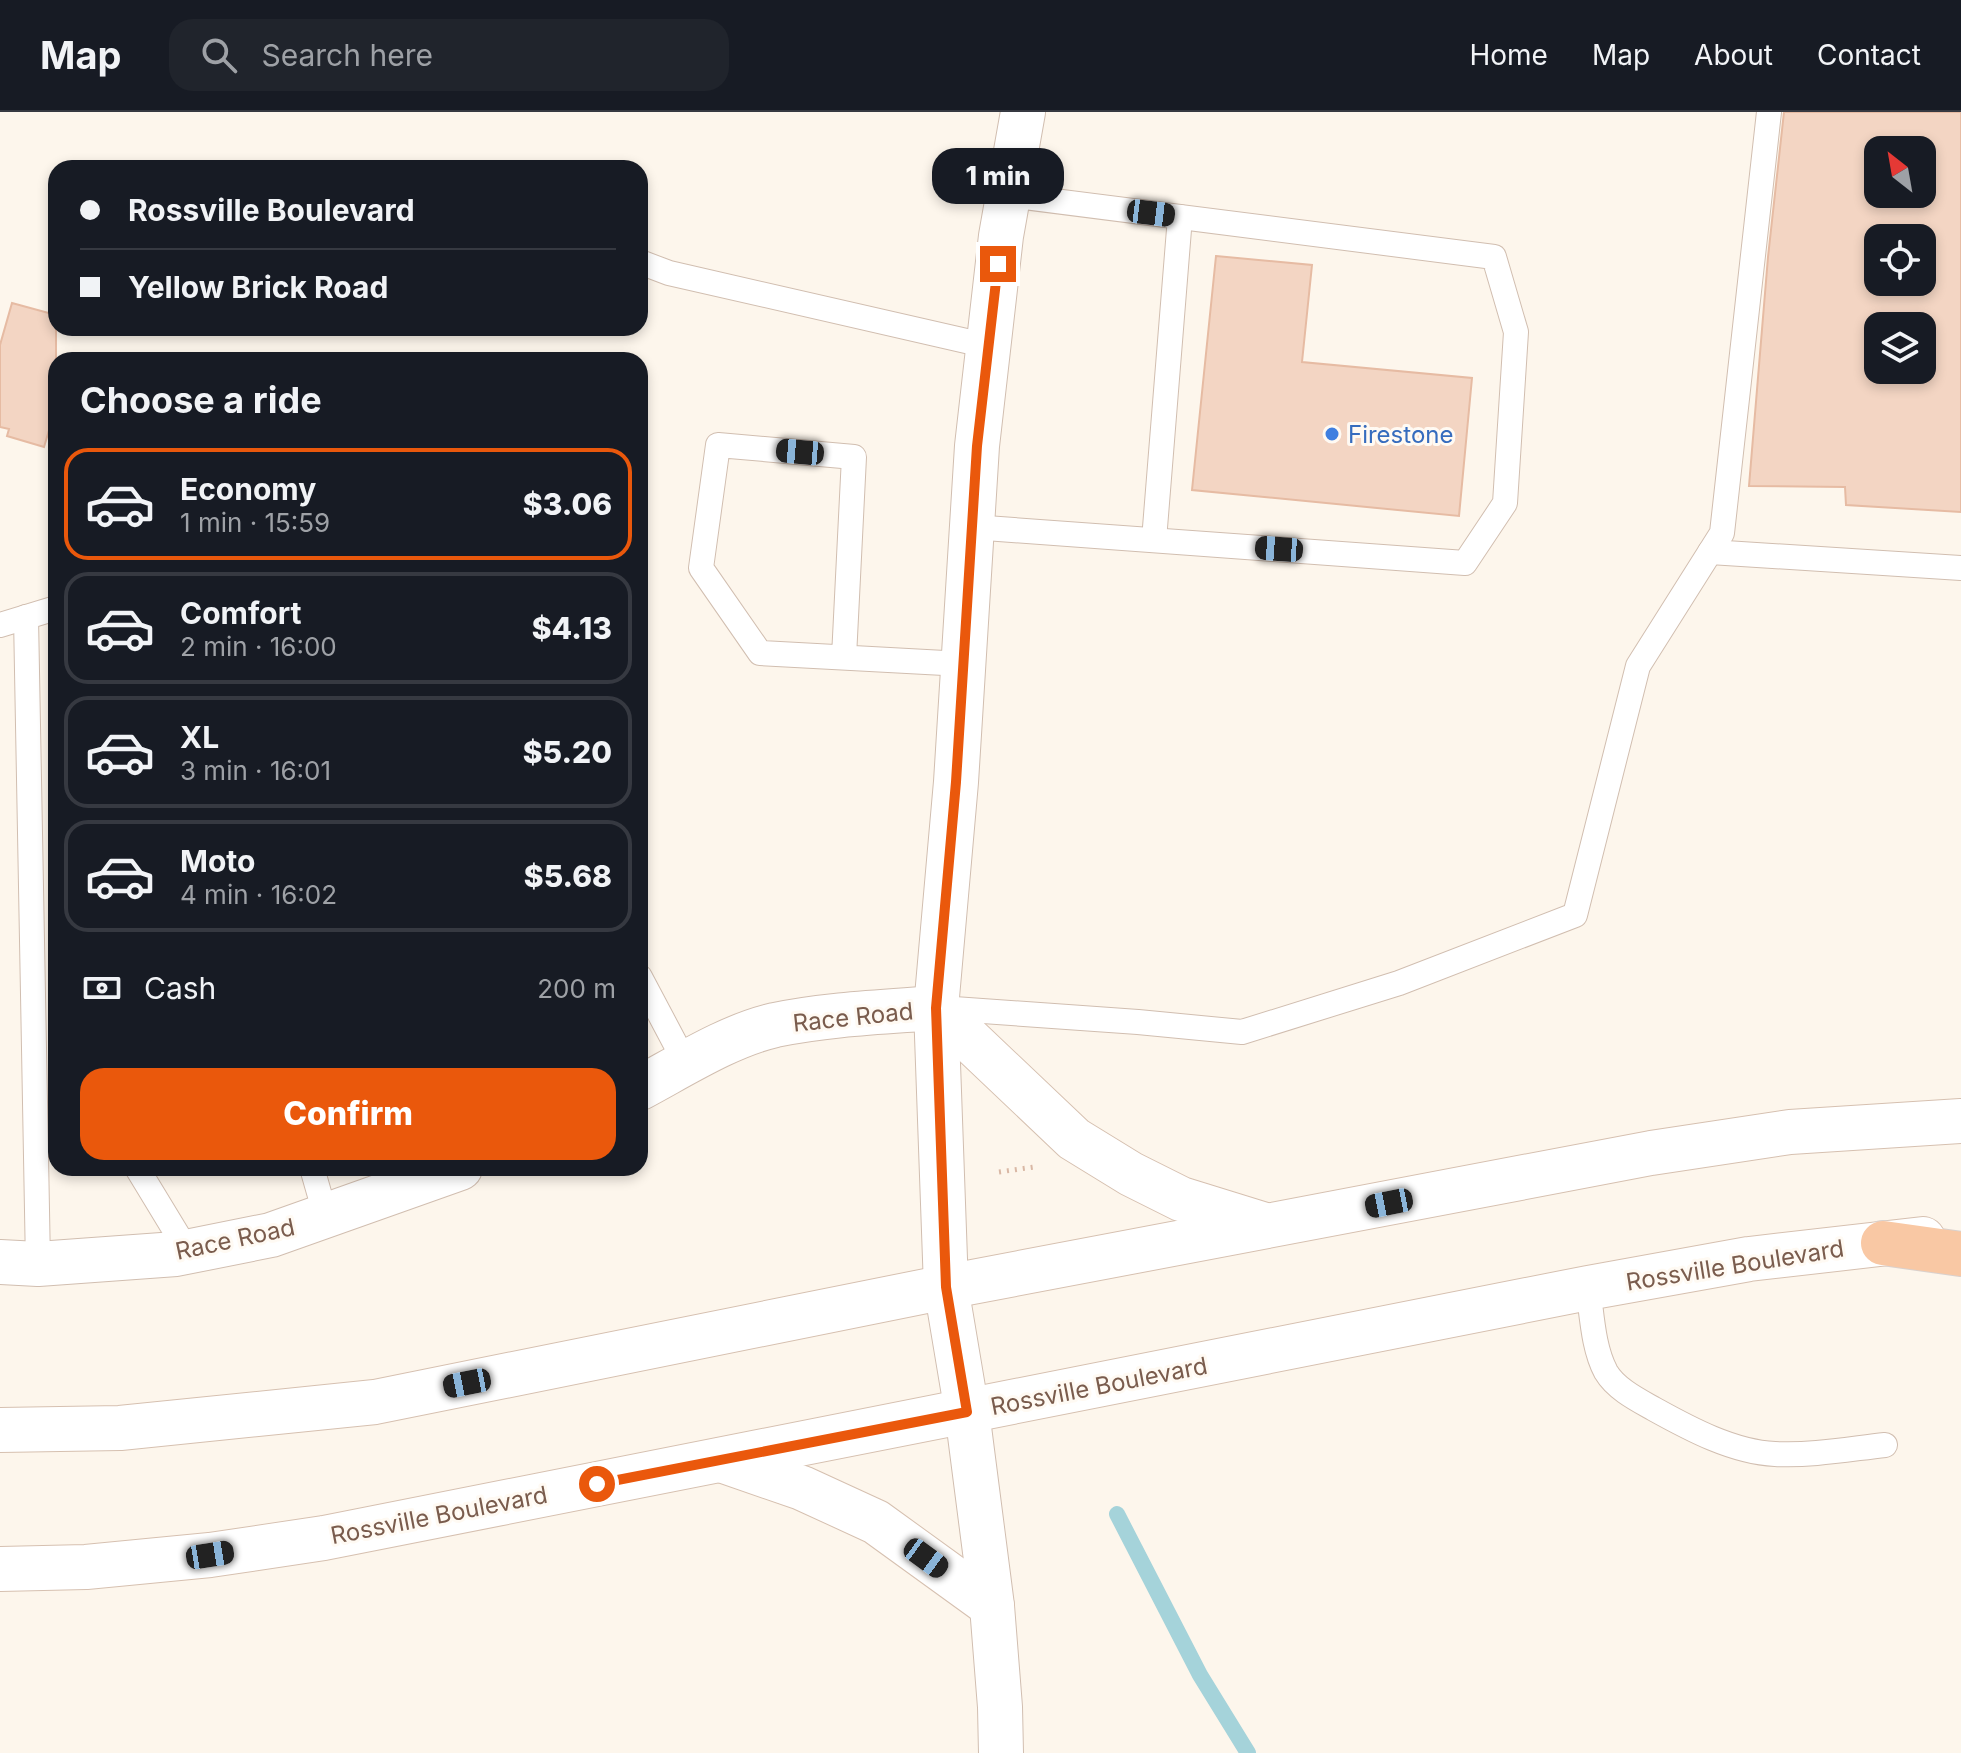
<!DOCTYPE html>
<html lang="en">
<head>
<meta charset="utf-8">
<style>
	body { margin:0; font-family:Inter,sans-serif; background:#20242c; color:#f1f3f6; height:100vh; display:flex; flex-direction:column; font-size:30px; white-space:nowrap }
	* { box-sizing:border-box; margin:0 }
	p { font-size:26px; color:#9ea1a6 }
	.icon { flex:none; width:44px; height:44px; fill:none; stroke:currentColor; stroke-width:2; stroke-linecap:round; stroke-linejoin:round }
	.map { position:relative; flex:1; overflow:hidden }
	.sheet { position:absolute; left:48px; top:240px; width:600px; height:824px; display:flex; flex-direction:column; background:#171b24; border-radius:24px; box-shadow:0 4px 12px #0003 }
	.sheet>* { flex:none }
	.hud { position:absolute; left:48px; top:48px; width:600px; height:176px; border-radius:24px; box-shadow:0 4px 12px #0003; display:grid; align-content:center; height:176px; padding:0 32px; background:#171b24 }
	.needle { width:52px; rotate:329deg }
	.fabs { position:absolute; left:1864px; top:24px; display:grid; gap:16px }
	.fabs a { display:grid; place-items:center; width:72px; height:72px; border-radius:16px; background:#171b24; box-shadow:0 4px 12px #0003; font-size:40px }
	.end { position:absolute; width:36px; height:36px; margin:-18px; border:10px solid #ea580c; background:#fff; box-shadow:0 0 0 4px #fff }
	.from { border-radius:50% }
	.bubble { position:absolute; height:56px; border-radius:24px; background:#171b24; box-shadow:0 4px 12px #0003; font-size:26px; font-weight:800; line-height:56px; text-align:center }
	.car { position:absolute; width:24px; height:48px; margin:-24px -12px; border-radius:10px; box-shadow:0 0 6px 2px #0007; background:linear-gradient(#222 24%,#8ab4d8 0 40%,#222 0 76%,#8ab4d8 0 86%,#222 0) }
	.hud b { display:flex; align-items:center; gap:28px; height:76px; font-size:30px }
	.hud b+b { border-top:2px solid #363941 }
	.hud i { width:20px; height:20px; background:#f1f3f6 }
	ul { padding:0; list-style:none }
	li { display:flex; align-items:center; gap:24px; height:112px; margin:0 16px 12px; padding:0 16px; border:4px solid #363941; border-radius:24px }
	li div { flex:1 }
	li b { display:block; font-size:30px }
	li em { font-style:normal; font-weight:800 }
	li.current { border-color:#ea580c }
	li>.icon { width:72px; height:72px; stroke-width:1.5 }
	h2 { padding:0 32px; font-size:36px; line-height:96px }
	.pay { display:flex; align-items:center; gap:20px; height:88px; padding:0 32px; font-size:30px }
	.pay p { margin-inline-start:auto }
	.cta { display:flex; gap:16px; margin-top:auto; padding:16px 32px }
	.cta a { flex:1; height:92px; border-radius:24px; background:#ea580c; color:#fff; font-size:32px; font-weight:800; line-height:92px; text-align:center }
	header { display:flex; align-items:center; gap:48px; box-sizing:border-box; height:112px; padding:0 40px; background:#171b24; border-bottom:2px solid #363941 }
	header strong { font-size:38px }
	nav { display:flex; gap:44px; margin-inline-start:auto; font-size:28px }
	.search { width:560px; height:72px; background:#20242c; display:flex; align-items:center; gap:20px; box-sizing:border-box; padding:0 28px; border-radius:24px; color:#9ea1a6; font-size:30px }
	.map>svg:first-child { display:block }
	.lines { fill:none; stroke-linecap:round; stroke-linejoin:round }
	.stream { stroke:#a5d3da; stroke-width:16 }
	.building { fill:#f3d5c3; stroke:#e6bba3; stroke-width:2; fill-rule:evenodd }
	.service-casing { stroke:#d1beb0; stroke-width:26 }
	.minor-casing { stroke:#d1beb0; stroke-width:46 }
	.secondary-casing { stroke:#d6c0b0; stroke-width:46 }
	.trunk-casing { stroke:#dad1cd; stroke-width:46 }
	.path { stroke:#d9b8a5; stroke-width:5; stroke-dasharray:2 6; stroke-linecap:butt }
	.service { stroke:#fff; stroke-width:24 }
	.minor { stroke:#fff; stroke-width:44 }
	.secondary { stroke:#fff; stroke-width:44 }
	.trunk { stroke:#f9c8a4; stroke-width:44 }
	.route { stroke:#ea580c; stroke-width:10 }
	.shop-dot { fill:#3f7fe0; stroke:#fffaf3; stroke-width:3 }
	.labels { text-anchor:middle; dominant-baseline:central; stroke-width:6; stroke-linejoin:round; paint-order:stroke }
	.shop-label { font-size:24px; fill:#366cbe; stroke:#fffaf3; text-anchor:start }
	.street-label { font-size:24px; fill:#7a5c4d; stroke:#fffaf3 }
</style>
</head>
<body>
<header>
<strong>Map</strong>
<div class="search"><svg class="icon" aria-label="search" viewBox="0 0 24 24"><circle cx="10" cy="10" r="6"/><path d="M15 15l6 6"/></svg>Search here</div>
<nav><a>Home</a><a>Map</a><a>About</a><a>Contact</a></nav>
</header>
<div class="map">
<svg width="1961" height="1641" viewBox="0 0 1961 1641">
	<rect width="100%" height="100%" fill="#fdf6ec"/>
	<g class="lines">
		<path class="stream" d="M1117,1402L1200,1563L1248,1641"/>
	</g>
	<g class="building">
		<path d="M1784,0H1961V400L1846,393L1845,375L1749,374L1768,145ZM1878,38H1922V82H1878ZM1878,126H1922V170H1878ZM1878,214H1922V258H1878Z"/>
		<path d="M1216,144L1312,153L1302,250L1472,266L1459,404L1192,378Z"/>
		<path d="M12,191L56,203V295L44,335L7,324L9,317L0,315V233Z"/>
	</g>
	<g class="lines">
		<defs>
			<g id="service">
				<path d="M640,150L669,161L988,234"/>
				<path d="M972,415L1465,451L1505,391L1516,220L1494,145L1008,83"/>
				<path d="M1154,428L1180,105"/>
				<path d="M1710,440L1961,456"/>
				<path d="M26,505L38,1152"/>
				<path d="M0,513L56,496"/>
				<path d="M844,545L854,345L718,333L701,456L760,541L963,552"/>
				<path d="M640,865L686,952"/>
				<path d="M940,896L1138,910L1242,920L1399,871L1575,803L1638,554L1722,421L1769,0"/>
				<path d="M137,1056L188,1140"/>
				<path d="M312,1056L326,1105"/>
				<path d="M1588,1176C1592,1203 1593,1236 1606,1260C1616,1277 1638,1288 1654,1297C1690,1317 1733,1340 1775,1342C1811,1344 1849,1337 1885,1333"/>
			</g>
			<g id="minor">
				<path d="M640,976C683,953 728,924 775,913C828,902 883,900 936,896"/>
				<path d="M0,1150L38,1152L176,1142L271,1123L460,1056"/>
				<path d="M1001,1641L1000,1595L992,1494L967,1300L946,1175L936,896L956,670L977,334L1001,124L1023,0"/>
			</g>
			<g id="secondary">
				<path d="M936,896L1074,1027L1131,1062L1181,1087L1265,1113"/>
				<path d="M0,1318L120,1316L375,1290L946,1175L1651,1041L1790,1020L1961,1009"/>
				<path d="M721,1348L802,1376L876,1410L992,1494"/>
				<path d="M0,1457L86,1455L210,1443L324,1426L1588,1176L1749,1147L1923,1127"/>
			</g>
			<path id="trunk" d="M1883,1131L1961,1142"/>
		</defs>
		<use href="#service" class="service-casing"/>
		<use href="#minor" class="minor-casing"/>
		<use href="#secondary" class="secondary-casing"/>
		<use href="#trunk" class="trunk-casing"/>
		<path class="path" d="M999,1060L1034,1055"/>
		<use href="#service" class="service"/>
		<use href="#minor" class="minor"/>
		<use href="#secondary" class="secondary"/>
		<use href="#trunk" class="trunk"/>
	</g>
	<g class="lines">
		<path class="route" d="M597,1372L967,1300L946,1175L936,896L956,670L977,334L998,152"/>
	</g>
	<circle class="shop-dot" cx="1332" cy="322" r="8"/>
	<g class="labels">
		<g class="shop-label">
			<text x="1348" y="322">Firestone</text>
		</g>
		<g class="street-label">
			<text transform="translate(853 905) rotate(-6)">Race Road</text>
			<text transform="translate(235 1127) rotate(-12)">Race Road</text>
			<text transform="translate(1735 1153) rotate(-9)">Rossville Boulevard</text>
			<text transform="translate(1099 1274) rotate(-11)">Rossville Boulevard</text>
			<text transform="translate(439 1403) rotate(-11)">Rossville Boulevard</text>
		</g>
	</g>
</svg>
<div class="fabs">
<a><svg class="needle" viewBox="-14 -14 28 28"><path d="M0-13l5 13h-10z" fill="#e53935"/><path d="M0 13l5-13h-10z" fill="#9ea1a6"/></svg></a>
<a><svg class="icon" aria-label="locate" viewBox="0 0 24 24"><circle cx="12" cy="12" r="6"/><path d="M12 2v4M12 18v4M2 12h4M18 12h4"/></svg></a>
<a><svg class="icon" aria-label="layers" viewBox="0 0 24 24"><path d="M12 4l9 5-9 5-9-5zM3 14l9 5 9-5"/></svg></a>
</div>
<i class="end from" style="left:597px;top:1372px"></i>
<i class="end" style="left:998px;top:152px"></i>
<div class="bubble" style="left:932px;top:36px;width:132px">1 min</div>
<i class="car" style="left:1151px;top:101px;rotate:97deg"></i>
<i class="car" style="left:800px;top:340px;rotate:275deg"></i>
<i class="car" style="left:1279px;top:437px;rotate:274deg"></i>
<i class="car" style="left:1389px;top:1091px;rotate:259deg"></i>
<i class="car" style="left:467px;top:1271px;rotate:259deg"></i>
<i class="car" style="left:210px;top:1443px;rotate:81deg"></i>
<i class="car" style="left:926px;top:1446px;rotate:126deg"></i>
<div class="hud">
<b><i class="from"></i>Rossville Boulevard</b>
<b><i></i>Yellow Brick Road</b>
</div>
<section class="sheet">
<h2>Choose a ride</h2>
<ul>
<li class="current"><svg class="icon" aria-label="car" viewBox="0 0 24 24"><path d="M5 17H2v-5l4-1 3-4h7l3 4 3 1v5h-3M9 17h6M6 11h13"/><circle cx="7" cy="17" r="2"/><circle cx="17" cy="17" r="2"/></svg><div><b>Economy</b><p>1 min · 15:59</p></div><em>$3.06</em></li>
<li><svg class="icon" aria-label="car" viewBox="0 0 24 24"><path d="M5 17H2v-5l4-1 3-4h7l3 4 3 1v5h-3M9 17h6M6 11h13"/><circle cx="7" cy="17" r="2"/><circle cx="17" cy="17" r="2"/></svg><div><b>Comfort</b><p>2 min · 16:00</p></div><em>$4.13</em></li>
<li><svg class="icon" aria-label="car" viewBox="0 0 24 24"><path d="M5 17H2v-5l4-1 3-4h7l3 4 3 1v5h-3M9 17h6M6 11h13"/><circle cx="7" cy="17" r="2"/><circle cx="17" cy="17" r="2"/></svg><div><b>XL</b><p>3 min · 16:01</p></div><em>$5.20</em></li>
<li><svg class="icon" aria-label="car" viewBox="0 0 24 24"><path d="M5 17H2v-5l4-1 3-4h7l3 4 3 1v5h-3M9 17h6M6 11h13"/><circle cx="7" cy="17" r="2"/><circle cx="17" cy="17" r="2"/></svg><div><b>Moto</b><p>4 min · 16:02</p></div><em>$5.68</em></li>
</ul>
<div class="pay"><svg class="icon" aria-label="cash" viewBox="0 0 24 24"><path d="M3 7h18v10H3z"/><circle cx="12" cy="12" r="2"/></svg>Cash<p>200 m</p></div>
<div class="cta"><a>Confirm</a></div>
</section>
</div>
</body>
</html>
